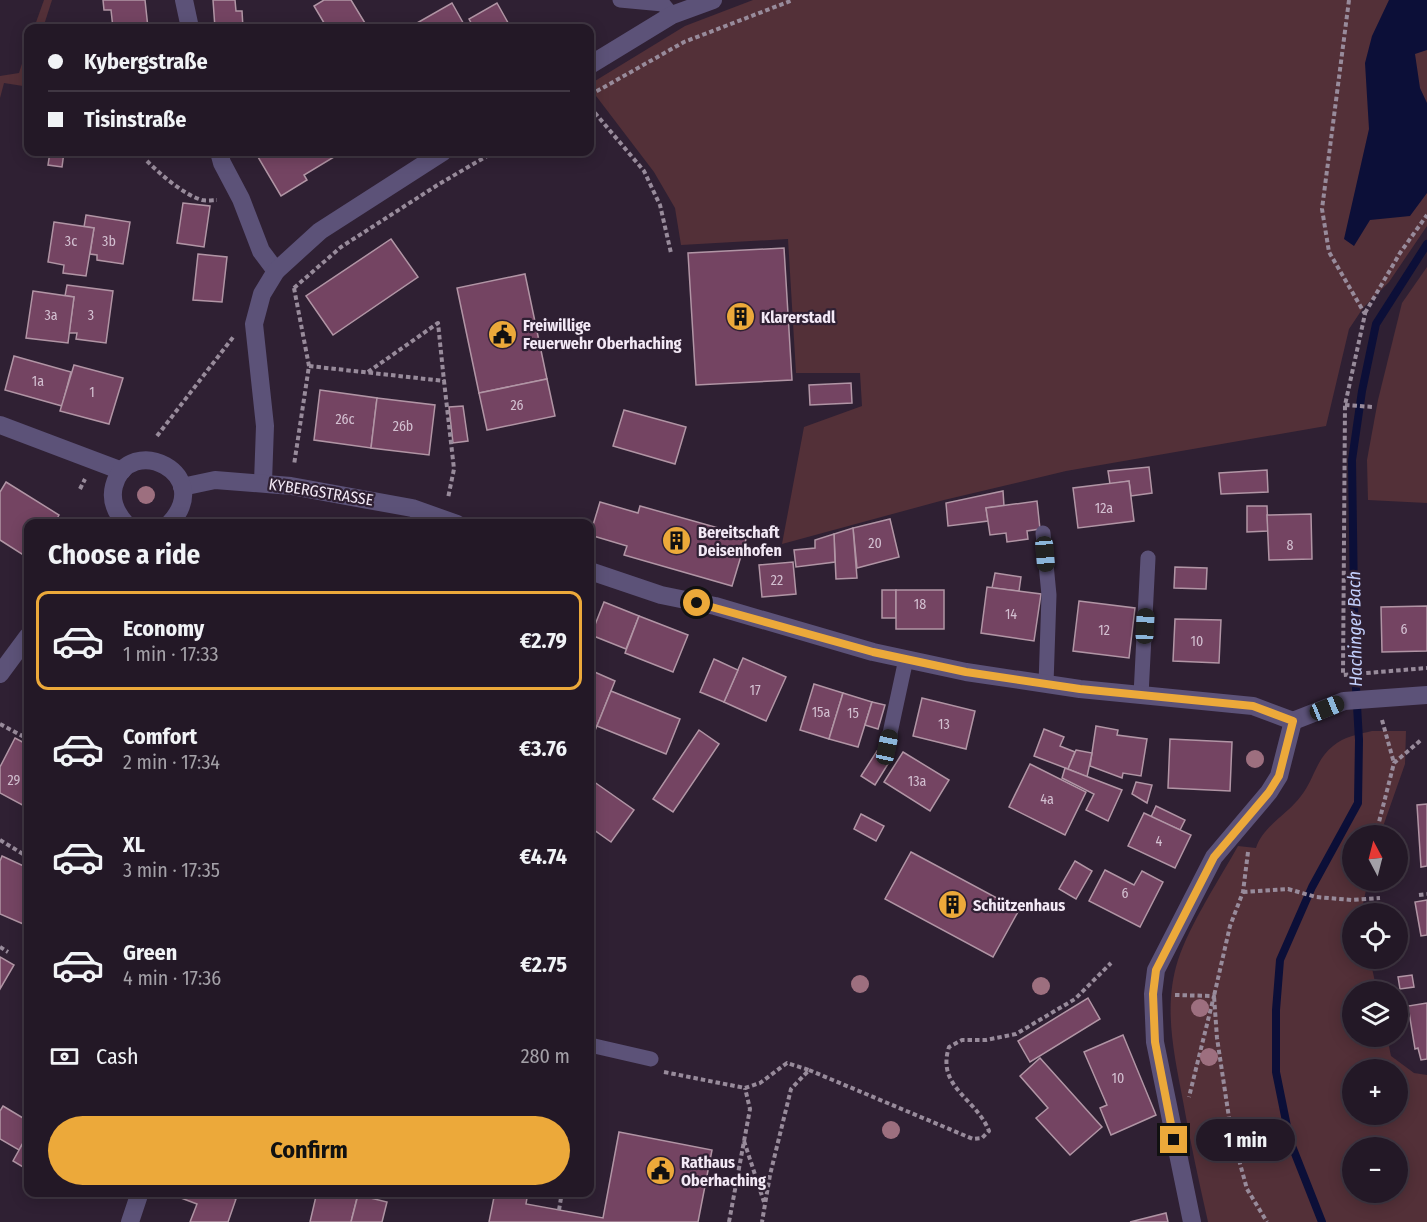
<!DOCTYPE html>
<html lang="en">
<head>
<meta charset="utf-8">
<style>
	body { margin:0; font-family:"Fira Sans Condensed",sans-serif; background:#2f2532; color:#f1f3f6; height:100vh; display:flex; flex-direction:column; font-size:22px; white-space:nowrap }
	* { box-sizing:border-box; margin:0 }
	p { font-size:20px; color:#a3a0a7 }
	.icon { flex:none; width:33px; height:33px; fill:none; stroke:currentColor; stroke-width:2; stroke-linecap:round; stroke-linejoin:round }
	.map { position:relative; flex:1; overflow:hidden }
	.side { position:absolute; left:24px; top:519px; width:570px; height:678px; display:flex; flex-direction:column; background:#231826; border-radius:12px; box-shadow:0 3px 15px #0003,0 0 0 2px #403743 }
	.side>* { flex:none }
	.banner { position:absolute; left:24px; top:24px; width:570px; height:132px; border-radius:12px; box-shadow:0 3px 15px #0003,0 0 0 2px #403743; display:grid; align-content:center; height:132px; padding:0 24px; background:#231826 }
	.needle { width:39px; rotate:353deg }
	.fabs { position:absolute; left:1342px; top:825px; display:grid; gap:12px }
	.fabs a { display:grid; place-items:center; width:66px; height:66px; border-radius:50%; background:#231826; box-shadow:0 3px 15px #0003,0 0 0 2px #403743; font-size:30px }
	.end { position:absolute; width:27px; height:27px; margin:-14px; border:8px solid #eca93a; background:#111; box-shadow:0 0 0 3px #111 }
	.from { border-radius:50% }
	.bubble { position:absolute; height:42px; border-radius:21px; background:#231826; box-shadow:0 3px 15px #0003,0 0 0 2px #403743; font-size:20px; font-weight:700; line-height:42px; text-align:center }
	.car { position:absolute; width:18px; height:36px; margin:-18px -9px; border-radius:8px; box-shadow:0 0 4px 2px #0007; background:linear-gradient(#222 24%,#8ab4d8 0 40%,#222 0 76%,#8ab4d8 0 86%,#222 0) }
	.banner b { display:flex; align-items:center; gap:21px; height:57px; font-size:22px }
	.banner b+b { border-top:2px solid #403743 }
	.banner i { width:15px; height:15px; background:#f1f3f6 }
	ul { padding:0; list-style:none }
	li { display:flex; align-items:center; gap:18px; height:99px; margin:0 12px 9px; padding:0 12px; border:3px solid transparent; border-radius:12px }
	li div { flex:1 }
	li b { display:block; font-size:22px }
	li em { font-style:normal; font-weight:700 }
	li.on { border-color:#eca93a }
	li>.icon { width:54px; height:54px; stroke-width:1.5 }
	h2 { padding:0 24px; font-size:27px; line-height:72px }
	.pay { display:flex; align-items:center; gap:15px; height:66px; padding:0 24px; font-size:22px }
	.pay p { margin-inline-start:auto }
	.cta { display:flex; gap:12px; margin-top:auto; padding:12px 24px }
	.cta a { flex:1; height:69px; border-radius:36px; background:#eca93a; color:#111; font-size:24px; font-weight:700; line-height:69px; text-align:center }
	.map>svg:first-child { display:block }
	.green { fill:#533038; fill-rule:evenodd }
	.water { fill:#0c0f38 }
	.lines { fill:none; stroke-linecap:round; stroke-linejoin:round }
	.stream { stroke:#0c0f38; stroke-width:8 }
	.building { fill:#744462; stroke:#b195a5; stroke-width:1.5 }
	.path { stroke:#988b9b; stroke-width:4; stroke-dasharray:4.5 3; stroke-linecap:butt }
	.service { stroke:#5c5278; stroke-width:15 }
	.minor { stroke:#5c5278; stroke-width:18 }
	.tree { fill:#9d6f7f }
	.route { stroke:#eca93a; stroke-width:8 }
	.labels { text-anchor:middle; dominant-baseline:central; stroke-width:4.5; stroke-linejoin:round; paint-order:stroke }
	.number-label { font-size:14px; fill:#d3c0d1 }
	.poi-label { font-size:16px; font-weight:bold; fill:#f3e9f6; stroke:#2f2033; text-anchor:start }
	.street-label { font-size:16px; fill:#f3e9f6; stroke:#2f2033 }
	.water-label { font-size:18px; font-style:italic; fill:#c3cffc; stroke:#2f2033 }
</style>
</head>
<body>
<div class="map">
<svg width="1427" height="1222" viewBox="0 0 1427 1222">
	<rect width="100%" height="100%" fill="#2f2033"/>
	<g class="green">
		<path d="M44,0H52L43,28H34Z"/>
		<path d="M753,0H1427V226L1389,282L1363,308L1349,329L1326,426L1066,471L944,500L782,544L804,427L862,406L860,373H796L788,239L681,245L675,208L654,172L590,88V84L685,26Z"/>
		<path d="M28,45V71L23,86L4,83L0,98V76L19,73Z"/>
		<path d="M1427,267V503L1368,500L1367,460L1378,400L1402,303Z"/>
		<path d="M1372,731H1406L1405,764L1380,835L1353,836V880L1368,881L1361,913L1353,914V958L1370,959L1377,991L1353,992V1036L1387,1037L1391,1056L1414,1073L1427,1075V1222H1208C1199,1182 1190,1141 1183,1101C1174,1053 1163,1007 1178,960C1190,924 1219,880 1238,846L1256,848C1263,826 1287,815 1301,796C1314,780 1316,759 1333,746C1343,737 1359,734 1372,731ZM1353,1070H1398V1114H1353ZM1353,1148H1398V1192H1353Z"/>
	</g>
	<path class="water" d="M1389,0H1427V50L1415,54L1420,88L1427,103V193L1410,216L1370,220L1354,246L1344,239L1369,129L1365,63L1372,36Z"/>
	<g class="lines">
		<path class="stream" d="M1322,1222L1290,1141L1276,1072V1010L1280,960L1312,887L1358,803L1359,740L1355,671L1352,460L1362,391L1376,324L1427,244"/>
	</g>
	<g class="building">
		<path d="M103,0H145L148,28H113L111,10H104Z"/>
		<path d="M213,0H235L236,11H242L243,28H215Z"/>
		<path d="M324,0H351L368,28H327L314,6Z"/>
		<path d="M452,3L466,28H411L410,27Z"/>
		<path d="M497,3L511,28H474L469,19Z"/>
		<path d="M50,152H64L62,167L48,165Z"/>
		<path d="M107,152H140L139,156Z"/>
		<path d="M255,152H331L334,157L304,175L307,180L281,196Z"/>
		<path d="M183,203L210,206L204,247L177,243Z"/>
		<path d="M86,215L130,222L123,264L97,260V255L90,254L94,228L84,227Z"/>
		<path d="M54,222L94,228L86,276L63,273L64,265L48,262Z"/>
		<path d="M391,239L418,277L333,335L306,296Z"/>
		<path d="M784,248L792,380L696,385L688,253Z"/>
		<path d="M198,254L227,257L222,302L193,300Z"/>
		<path d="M525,274L547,379L479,393L457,288Z"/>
		<path d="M67,285L113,291L106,343L76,339L77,333H69L74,297L65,296Z"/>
		<path d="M33,291L74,297L68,343L26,338Z"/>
		<path d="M14,356L71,372L62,406L5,390Z"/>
		<path d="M74,365L123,378L109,424L60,411Z"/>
		<path d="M547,379L555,416L487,430L479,393Z"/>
		<path d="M851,383L852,403L810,405L809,385Z"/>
		<path d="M320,390L377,398L371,448L314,440Z"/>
		<path d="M377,398L435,405L429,455L371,448Z"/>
		<path d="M463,406L468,441L453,443L449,407Z"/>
		<path d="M624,410L686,427L675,464L613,446Z"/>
		<path d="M1149,467L1152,493L1131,496L1129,481L1110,484L1108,471Z"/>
		<path d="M1267,470L1268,492L1221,494L1219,473Z"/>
		<path d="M1129,481L1134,521L1078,528L1073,488Z"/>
		<path d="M6,482L59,515L54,524H28V558L0,540V492Z"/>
		<path d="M1003,491L1004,506L986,508L988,521L948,526L946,503Z"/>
		<path d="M1037,501L1040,529L1027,531L1028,539L1007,542L1006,533L990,535L986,508Z"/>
		<path d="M600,502L638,513L640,506L747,536L732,586L624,555L627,546L590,535Z"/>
		<path d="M1247,506H1267L1268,531L1247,532Z"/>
		<path d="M1311,514L1312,559L1269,560L1267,515Z"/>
		<path d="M890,519L899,557L857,568L853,528Z"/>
		<path d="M853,528L857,578L836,579L834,534Z"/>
		<path d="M834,534L835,562L796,567L794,550L815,548V540Z"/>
		<path d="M793,562L796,594L762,597L759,565Z"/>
		<path d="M1175,567L1207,568L1206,589L1174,588Z"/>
		<path d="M995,573L1021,577L1019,591L992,588Z"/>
		<path d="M987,587L1041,594L1034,641L981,633Z"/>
		<rect x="882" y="590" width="14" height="28"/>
		<rect x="896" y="590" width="48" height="39"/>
		<path d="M1079,601L1135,608L1129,658L1073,651Z"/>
		<path d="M604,602L639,616L626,649L591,635Z"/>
		<path d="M1427,606V651L1382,652L1381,607Z"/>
		<path d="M639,616L688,635L673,672L625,653Z"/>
		<path d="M1175,619L1221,620L1219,663L1173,661Z"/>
		<path d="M743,658L786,677L766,721L724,702Z"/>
		<path d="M714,659L738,670L724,702L700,692Z"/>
		<path d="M590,670L615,681L590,743Z"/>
		<path d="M814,684L843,693L829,739L800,730Z"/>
		<path d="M611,691L680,719L666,754L597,726Z"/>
		<path d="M843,693L872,702L858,747L829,739Z"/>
		<path d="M922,698L975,711L966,749L913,736Z"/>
		<path d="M872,702L885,705L878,729L865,725Z"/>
		<path d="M1096,726L1118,730L1117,735L1147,739L1141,776L1123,773L1122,778L1090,766Z"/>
		<path d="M1044,729L1064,737L1060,746L1075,752L1068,769L1034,756Z"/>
		<path d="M699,730L719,744L673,812L653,799Z"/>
		<path d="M15,738L28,745V808L0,793V767Z"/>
		<path d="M1170,739L1232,742L1230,791L1168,788Z"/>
		<path d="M1076,750L1092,753L1087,777L1068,769Z"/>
		<path d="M877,751L891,759L875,785L861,776Z"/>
		<path d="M903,752L949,780L930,811L884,782Z"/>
		<path d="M1030,764L1086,792L1065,835L1009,807Z"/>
		<path d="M1065,768L1122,790L1108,821L1086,810L1094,794L1062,778Z"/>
		<path d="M590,779L634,810L611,842L590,827Z"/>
		<path d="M1136,782L1152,785L1147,803L1132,794Z"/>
		<path d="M1427,804V866L1421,867L1417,805Z"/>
		<path d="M1156,806L1185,820L1180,830L1151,817Z"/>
		<path d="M1144,813L1191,835L1175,868L1128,846Z"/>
		<path d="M861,814L884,826L876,841L854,829Z"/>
		<path d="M911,852L1019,910L993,957L885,899Z"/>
		<path d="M2,856L28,868V926L0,914V861Z"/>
		<path d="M1075,861L1092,871L1076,899L1059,889Z"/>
		<path d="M1105,870L1134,885L1142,871L1163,882L1140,927L1089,901Z"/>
		<path d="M1427,900V935L1421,936L1415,902Z"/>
		<path d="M0,957L14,965L0,989Z"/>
		<path d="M1412,975L1414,987L1400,989L1398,977Z"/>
		<path d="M1088,998L1100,1019L1030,1062L1018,1041Z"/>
		<path d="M1427,1003V1059L1421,1060L1418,1048L1415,1049L1408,1006Z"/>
		<path d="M1123,1035L1156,1115L1111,1135L1100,1108L1107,1105L1084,1052Z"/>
		<path d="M1040,1058L1102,1127L1070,1155L1036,1118L1048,1108L1020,1076Z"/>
		<path d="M3,1106L28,1121V1134L19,1150L0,1139V1111Z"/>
		<path d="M619,1132L712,1150L698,1222H489L495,1192H528L526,1204L603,1218Z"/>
		<path d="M28,1134V1170L13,1161Z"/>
		<path d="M174,1192H223V1194L236,1199L228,1222H190L197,1204L173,1195Z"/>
		<path d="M317,1192H337L357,1198L351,1222H310Z"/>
		<path d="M358,1195L387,1202L382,1222H351Z"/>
		<path d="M1166,1213L1168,1222H1130Z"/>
	</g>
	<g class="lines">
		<g class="path">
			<path d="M1349,0L1322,209L1329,252L1365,314L1345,405L1343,675L1427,668"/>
			<path d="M590,95L684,42L793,0"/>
			<path d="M590,107L644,171L660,205L671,253"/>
			<path d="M147,161C160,174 184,195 202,200C207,201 213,200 217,200"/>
			<path d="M294,288L341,247L439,184L494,152"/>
			<path d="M294,288L309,366L294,465"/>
			<path d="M1365,313L1400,253L1427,215"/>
			<path d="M309,366L444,381L454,469L448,498"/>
			<path d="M368,372L438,323L444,381"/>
			<path d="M1345,405L1373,407"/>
			<path d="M157,436L234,336"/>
			<path d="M80,489L85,479"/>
			<path d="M1382,720L1394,763"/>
			<path d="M0,724L28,739"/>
			<path d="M1380,836L1378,826L1394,763L1421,740"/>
			<path d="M0,840L28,857"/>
			<path d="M1248,852L1243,892L1230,926L1214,996L1217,1038L1231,1131L1247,1189L1267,1222"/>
			<path d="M1243,892L1288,889L1316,897L1352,900L1380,898"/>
			<path d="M1419,895L1427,894"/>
			<path d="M0,947L8,952"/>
			<path d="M1175,995L1214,996L1189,1097"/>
			<path d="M809,1070L973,1139L982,1138L989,1131C976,1098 936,1087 949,1047L962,1040H986L1016,1034L1075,999L1111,963"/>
			<path d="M664,1072L745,1088L760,1083L787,1063L809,1070L791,1089L770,1175L762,1222"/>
			<path d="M744,1141L764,1202"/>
			<path d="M559,1210L562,1192"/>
			<path d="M729,1222L750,1109L745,1088"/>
		</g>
		<g class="service">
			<path d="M620,0L663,4L672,15"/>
			<path d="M1043,533L1049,595L1046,684"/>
			<path d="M1141,695L1148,558"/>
			<path d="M887,747L906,659"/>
			<path d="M590,1045L651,1059"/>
		</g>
		<g class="minor">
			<path d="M184,0L190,28"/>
			<path d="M590,65L672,15L713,0"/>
			<path d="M219,152L222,163L241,199L261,251L276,271"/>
			<path d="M0,425L122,471"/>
			<path d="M263,482L265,426L254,324L262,294L276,271L320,231L443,152"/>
			<path d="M182,487L215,480L291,486L412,508L457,524"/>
			<path d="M126,524C116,513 110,501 114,486C129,431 217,474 169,524"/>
			<path d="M590,571L661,595L715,606L873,652L966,672L1080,689L1253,706L1293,721L1344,701L1427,695"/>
			<path d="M0,674L28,636"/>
			<path d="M130,1222L140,1192"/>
			<path d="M1192,1222L1155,1042L1153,994L1156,970L1214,857L1269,792L1279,776L1293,721"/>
		</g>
	</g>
	<g class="tree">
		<circle cx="146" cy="495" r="9"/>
		<circle cx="1255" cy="759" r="9"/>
		<circle cx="860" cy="984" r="9"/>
		<circle cx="1041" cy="986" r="9"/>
		<circle cx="1200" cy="1008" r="9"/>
		<circle cx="1209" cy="1057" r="9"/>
		<circle cx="891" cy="1130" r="9"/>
	</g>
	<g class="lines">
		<path class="route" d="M697,603L873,652L966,672L1080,689L1253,706L1293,721L1279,776L1269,792L1214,857L1156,970L1153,994L1155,1042L1174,1140"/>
	</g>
	<defs>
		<symbol id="building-disc" viewBox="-11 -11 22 22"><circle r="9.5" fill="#eca93a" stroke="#2f2033"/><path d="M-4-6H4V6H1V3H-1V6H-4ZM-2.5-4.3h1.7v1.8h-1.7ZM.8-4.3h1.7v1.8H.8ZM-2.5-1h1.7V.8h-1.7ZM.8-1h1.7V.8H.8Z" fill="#111"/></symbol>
		<symbol id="civic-disc" viewBox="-11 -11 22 22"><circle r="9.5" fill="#eca93a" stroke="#2f2033"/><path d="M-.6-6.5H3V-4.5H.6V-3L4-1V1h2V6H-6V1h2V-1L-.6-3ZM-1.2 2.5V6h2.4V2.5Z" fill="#111"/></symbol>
	</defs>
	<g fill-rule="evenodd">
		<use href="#building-disc" x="724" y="300" width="33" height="33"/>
		<use href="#civic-disc" x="486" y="318" width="33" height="33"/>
		<use href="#building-disc" x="660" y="524" width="33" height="33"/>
		<use href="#building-disc" x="936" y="888" width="33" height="33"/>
		<use href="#civic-disc" x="644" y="1154" width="33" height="33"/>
	</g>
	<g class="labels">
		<g class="number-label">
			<text x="71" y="241">3c</text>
			<text x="109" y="241">3b</text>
			<text x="51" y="315">3a</text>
			<text x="91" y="315">3</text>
			<text x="38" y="381">1a</text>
			<text x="92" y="392">1</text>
			<text x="517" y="405">26</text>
			<text x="345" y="419">26c</text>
			<text x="403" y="426">26b</text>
			<text x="1104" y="508">12a</text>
			<text x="875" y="543">20</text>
			<text x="1290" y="545">8</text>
			<text x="777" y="580">22</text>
			<text x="920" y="604">18</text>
			<text x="1011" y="614">14</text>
			<text x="1404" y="629">6</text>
			<text x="1104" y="630">12</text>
			<text x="1197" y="641">10</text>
			<text x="755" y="690">17</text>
			<text x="821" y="712">15a</text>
			<text x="853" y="713">15</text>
			<text x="944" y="724">13</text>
			<text x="14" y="780">29</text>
			<text x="917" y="781">13a</text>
			<text x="1047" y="799">4a</text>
			<text x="1159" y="841">4</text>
			<text x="1125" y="893">6</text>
			<text x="1118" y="1078">10</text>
		</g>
		<g class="poi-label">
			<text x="761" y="317">Klarerstadl</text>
			<text x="523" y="325">Freiwillige<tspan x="523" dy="18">Feuerwehr Oberhaching</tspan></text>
			<text x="698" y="532">Bereitschaft<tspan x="698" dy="18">Deisenhofen</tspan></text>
			<text x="973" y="905">Schützenhaus</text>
			<text x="681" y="1162">Rathaus<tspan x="681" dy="18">Oberhaching</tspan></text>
		</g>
		<g class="street-label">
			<text transform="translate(321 492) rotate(9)">KYBERGSTRASSE</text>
		</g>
		<g class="water-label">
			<text transform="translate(1355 629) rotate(-91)">Hachinger Bach</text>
		</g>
	</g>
</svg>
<div class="fabs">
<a><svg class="needle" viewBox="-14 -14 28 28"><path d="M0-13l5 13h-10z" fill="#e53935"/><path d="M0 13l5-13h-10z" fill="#a3a0a7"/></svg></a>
<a><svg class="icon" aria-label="locate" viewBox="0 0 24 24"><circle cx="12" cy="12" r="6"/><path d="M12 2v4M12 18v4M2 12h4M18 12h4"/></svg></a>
<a><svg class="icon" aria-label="layers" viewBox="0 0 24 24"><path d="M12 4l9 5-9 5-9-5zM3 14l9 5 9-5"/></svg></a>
<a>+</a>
<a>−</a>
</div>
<i class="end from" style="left:697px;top:603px"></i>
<i class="end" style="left:1174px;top:1140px"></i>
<div class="bubble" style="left:1196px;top:1119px;width:99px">1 min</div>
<i class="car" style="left:1045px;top:554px;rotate:175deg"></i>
<i class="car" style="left:1145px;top:626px;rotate:3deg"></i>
<i class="car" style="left:1327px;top:708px;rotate:68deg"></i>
<i class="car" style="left:887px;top:747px;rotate:12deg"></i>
<div class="banner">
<b><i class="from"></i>Kybergstraße</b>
<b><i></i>Tisinstraße</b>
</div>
<section class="side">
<h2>Choose a ride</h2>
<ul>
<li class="on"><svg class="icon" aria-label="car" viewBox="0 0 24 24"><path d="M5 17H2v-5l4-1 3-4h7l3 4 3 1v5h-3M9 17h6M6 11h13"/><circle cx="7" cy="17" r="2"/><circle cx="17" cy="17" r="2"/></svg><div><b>Economy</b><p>1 min · 17:33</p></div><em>€2.79</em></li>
<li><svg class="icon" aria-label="car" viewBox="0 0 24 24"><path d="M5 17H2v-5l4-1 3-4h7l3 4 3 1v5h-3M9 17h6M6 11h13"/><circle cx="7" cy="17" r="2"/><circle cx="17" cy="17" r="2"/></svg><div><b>Comfort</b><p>2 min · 17:34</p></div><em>€3.76</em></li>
<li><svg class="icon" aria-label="car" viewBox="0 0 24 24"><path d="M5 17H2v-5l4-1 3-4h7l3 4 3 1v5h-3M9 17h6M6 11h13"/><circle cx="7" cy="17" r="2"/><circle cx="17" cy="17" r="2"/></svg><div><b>XL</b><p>3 min · 17:35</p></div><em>€4.74</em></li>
<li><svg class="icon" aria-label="car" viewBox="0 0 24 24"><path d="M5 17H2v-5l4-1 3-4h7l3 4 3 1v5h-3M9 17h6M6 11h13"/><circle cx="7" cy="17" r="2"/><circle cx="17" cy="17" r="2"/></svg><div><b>Green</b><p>4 min · 17:36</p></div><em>€2.75</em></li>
</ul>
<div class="pay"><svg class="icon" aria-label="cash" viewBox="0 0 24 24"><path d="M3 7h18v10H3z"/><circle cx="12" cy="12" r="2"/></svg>Cash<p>280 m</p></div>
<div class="cta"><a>Confirm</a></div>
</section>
</div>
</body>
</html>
